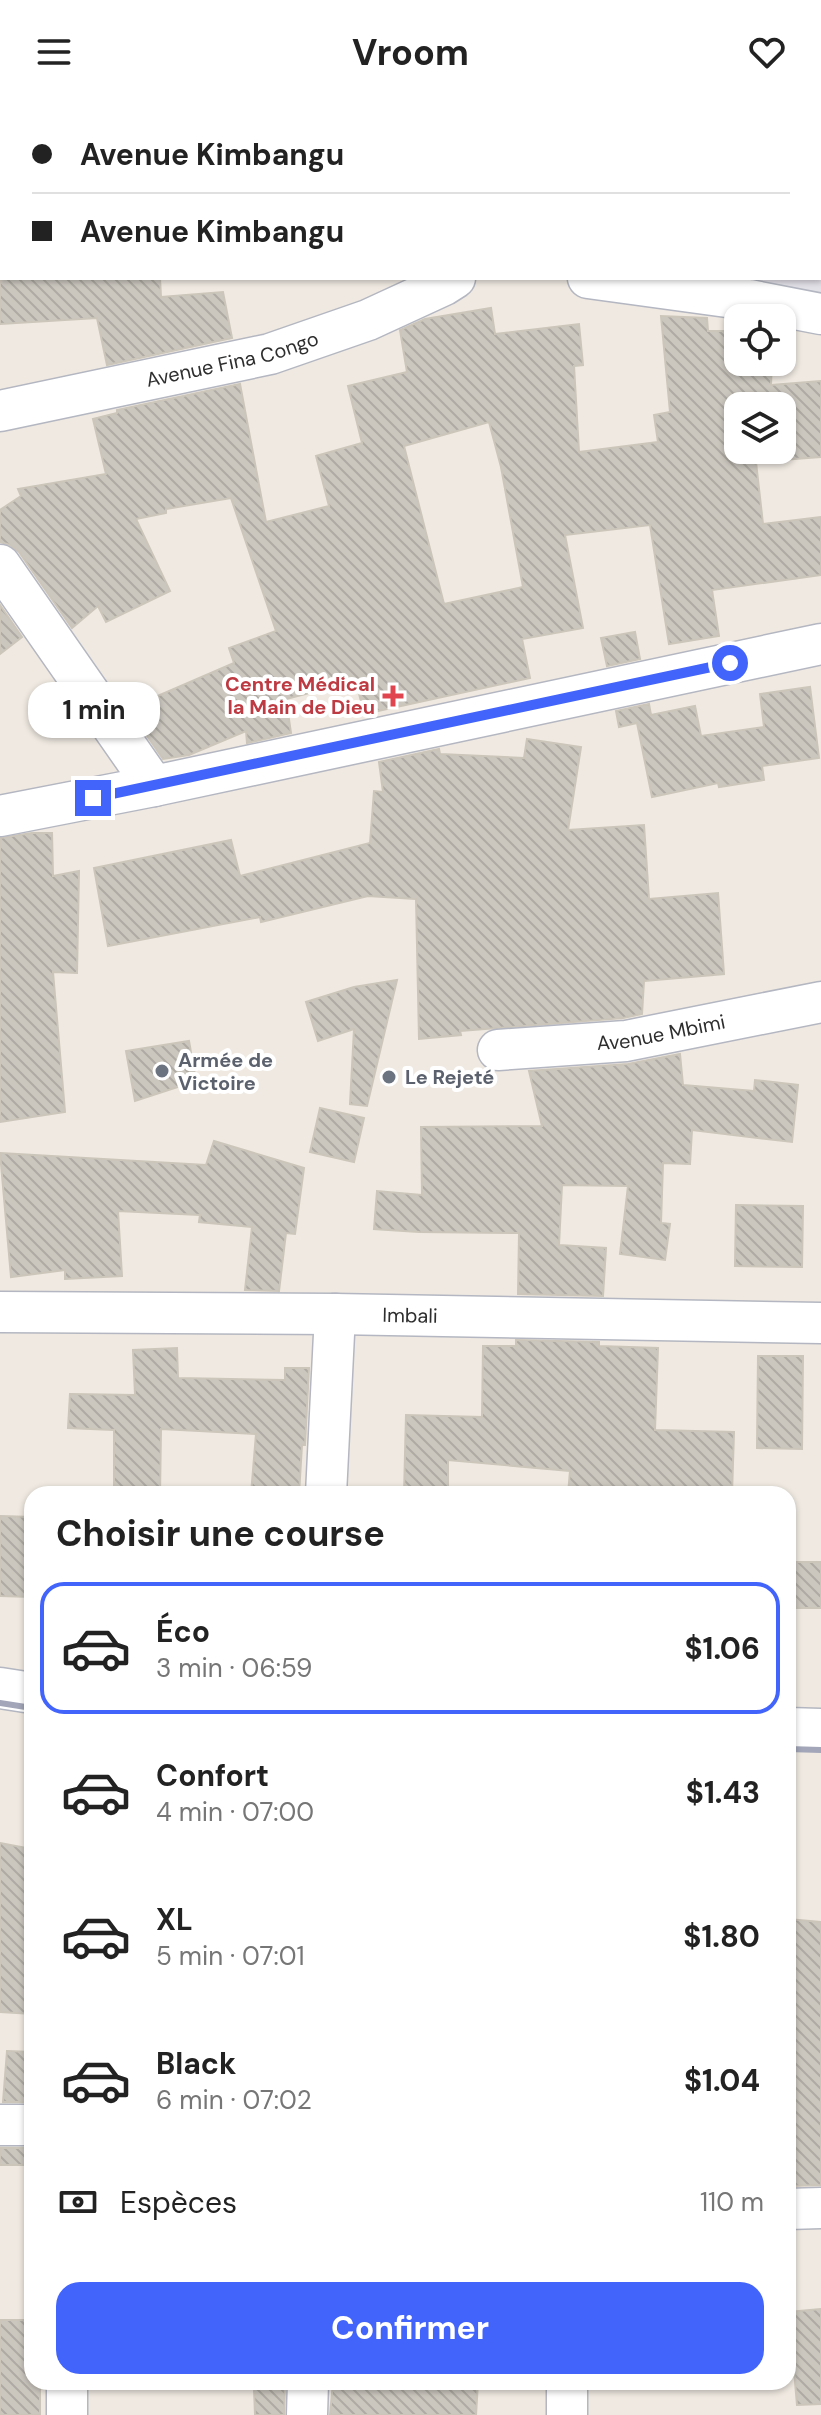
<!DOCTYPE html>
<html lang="fr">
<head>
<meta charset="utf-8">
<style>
	body { margin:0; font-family:"DM Sans",sans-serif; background:#f2f2f2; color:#222; height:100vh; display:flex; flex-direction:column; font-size:30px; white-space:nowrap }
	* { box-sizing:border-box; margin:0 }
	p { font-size:26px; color:#767676 }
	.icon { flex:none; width:44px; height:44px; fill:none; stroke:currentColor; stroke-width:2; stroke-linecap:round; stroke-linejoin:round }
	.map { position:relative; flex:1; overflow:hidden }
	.side { position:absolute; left:24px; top:1382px; width:772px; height:904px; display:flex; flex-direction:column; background:#fff; border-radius:24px; box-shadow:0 2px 6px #0004 }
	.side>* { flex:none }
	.banner { position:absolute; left:0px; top:0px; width:822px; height:176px; box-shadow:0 2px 6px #0004; display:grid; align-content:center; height:176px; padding:0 32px; background:#fff }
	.controls { position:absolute; left:724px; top:200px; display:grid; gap:16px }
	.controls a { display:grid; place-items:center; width:72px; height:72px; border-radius:16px; background:#fff; box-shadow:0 2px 6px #0004; font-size:40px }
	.end { position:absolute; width:36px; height:36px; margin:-18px; border:10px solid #4264fb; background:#fff; box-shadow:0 0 0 4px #fff }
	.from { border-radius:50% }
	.bubble { position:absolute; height:56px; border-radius:24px; background:#fff; box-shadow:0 2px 6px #0004; font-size:26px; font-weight:700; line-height:56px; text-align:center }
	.banner b { display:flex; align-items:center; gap:28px; height:76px; font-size:30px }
	.banner b+b { border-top:2px solid #e0e0e0 }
	.banner i { width:20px; height:20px; background:#222 }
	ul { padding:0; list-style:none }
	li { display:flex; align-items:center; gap:24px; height:132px; margin:0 16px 12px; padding:0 16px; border:4px solid transparent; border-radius:24px }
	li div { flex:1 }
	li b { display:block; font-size:30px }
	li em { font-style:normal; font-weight:700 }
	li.current { border-color:#4264fb }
	li>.icon { width:72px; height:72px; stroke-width:1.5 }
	h2 { padding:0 32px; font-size:36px; line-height:96px }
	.pay { display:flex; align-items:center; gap:20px; height:88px; padding:0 32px; font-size:30px }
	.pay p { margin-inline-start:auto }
	.cta { display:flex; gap:16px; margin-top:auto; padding:16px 32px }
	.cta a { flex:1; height:92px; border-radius:24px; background:#4264fb; color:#fff; font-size:32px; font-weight:700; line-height:92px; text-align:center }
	header { display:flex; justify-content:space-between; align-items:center; height:104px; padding:0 32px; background:#fff; font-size:36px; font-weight:700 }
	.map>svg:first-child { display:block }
	.industrial { fill:#e3e1e8 }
	.building { fill:url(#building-back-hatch); stroke:#cbc5ba; stroke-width:2; fill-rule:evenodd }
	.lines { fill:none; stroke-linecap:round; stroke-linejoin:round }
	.lane-casing { stroke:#b4b7c1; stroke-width:23 }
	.street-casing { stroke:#b4b7c1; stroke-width:43 }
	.lane { stroke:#fff; stroke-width:20 }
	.street { stroke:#fff; stroke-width:40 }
	.rail { stroke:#a3a6b8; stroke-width:6 }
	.route { stroke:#4264fb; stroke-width:10 }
	.health-dot { fill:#e0444e; stroke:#fff; stroke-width:3 }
	.worship-dot { fill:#6b7280; stroke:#fff; stroke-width:3 }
	.labels { text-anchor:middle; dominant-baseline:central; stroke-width:8; stroke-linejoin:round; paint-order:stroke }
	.street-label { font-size:20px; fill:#2e2e2e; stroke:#fff }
	.health-label { font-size:20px; font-weight:bold; fill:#be3a42; stroke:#fff; text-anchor:end }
	.worship-label { font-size:20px; font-weight:bold; fill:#5b616d; stroke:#fff; text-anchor:start }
</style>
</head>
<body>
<header><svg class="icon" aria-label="menu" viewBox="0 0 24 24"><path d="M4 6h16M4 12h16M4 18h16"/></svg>Vroom<svg class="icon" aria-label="heart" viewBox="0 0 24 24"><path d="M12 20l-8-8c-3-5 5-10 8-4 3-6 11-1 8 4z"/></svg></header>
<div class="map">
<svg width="821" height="2311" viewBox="0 0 821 2311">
	<defs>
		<pattern id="building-back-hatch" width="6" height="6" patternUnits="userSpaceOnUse" patternTransform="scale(2)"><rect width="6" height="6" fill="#cbc7bf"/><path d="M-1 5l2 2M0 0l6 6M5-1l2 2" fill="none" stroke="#afaba4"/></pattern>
	</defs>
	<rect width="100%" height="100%" fill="#efe9e1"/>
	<path class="industrial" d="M0,0H821V204L633,174H820V2H2V75Z"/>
	<g class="building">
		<path d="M0,174H160L161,193L223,188L232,234L107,261L97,214L0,220Z"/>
		<path d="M491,204L495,230L579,220L583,261L574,262L579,348L658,338L654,311L670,308L661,212L707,214L708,227H738V258H772L771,281L821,277V353L756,358L763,420L821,413V471L712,486L719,532L669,540L650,421L565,431L583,524L522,535L530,574L364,610L356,577L286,595L291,629L247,639L246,627L189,651L163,655L132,610L155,597L153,594L234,559L229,544L276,527L231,394L166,405V409L136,415L170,487L106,518L98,502L72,524L19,448L10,441L0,438V406L21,392L18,385L106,370L93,315L117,309V306L240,280L266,418L329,402L316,352L362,339L348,282L407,268L400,226L425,215ZM738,302H782V346H738ZM489,318L501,363L523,483L444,500L404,342Z"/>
		<path d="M0,501L22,533L0,550Z"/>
		<path d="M635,528L640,555L607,562L601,534Z"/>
		<path d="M810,583L819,654L762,662L764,676L719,683L718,679L652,693L637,619L619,623L616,607L649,600L651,611L695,602L701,632L764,623L760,590Z"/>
		<path d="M527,635L581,643L568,726L644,721L649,795L718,789L724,870L644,877L642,910L623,914L460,927L461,931L419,935L416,795L368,792L261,818L260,813L108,842L94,764L231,736L240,772L370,739L374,687L383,688L379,658L439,645L440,650L524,654Z"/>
		<path d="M32,729H52L53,772L79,767L77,869L53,868L65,1008L0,1018V734Z"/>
		<path d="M397,876L367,1002L350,1000L354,925L318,937L306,898L354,883Z"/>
		<path d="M189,937L196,977L135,997L126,947Z"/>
		<path d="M680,950L683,981L754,987L755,976L798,981L792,1038L692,1026L690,1060L663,1059L661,1119L670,1120L665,1156L620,1150L628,1082L562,1081L559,1141L606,1144L603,1192L518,1190L519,1129L419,1128L374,1125L377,1087L422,1091L421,1023L542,1022L529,967L628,960Z"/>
		<path d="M320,1004L364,1014L354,1058L310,1048Z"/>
		<path d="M214,1037L304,1064L295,1130L286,1129L279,1187L245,1186L252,1123L199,1118L200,1111L118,1107L122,1172L65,1175V1166L11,1173L0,1049L206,1061Z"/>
		<path d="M736,1101L803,1102L802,1163L735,1162Z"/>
		<path d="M516,1236L599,1238V1242L658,1244L655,1326L734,1328L732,1390H568L570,1367L448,1356V1390H404L406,1311L482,1313L483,1242H516Z"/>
		<path d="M177,1244L178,1274L285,1276V1264H309L305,1341H302L299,1390H251L256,1330L161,1325L160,1390H114V1326L68,1324L70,1290L135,1291L133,1246Z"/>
		<path d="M758,1252H803L802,1345L757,1344Z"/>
		<path d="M0,1412L32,1413V1493L0,1492Z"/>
		<rect x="788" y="1458" width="33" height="46"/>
		<path d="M0,1739L32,1745V1910L0,1908Z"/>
		<path d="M788,1815L821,1818V2081L788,2082Z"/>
		<path d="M7,1947L32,1948V1998H3Z"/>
		<path d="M32,2044V2061H0V2044Z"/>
		<path d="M821,2205V2300L797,2301L789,2208Z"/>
		<path d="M0,2216H32V2278H40V2311H0Z"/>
		<path d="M333,2278H478L476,2311H330Z"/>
		<path d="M285,2283L284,2311H255L254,2285Z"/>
	</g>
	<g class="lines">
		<defs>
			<g id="lane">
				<path d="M651,0L665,2"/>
				<path d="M820,25H821"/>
			</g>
			<g id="street">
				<path d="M0,84H2"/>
				<path d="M588,174L749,196L821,210"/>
				<path id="s1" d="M0,307L270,250L368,216L444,181L455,174"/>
				<path d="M0,461L154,682"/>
				<path d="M0,712L154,682L821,540"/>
				<path id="s2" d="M498,946L626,937L821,898"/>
				<path id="s3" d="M0,1208L335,1210L821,1219"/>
				<path d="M326,1390L335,1210"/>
				<path d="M0,1584L32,1589"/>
				<path d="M788,1624L821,1625"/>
				<path d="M0,2021H32"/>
				<path d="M788,2105L821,2104"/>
				<path d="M67,2278V2311"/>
				<path d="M567,2278V2311"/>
				<path d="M307,2311L308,2278"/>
			</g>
		</defs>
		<use href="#lane" class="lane-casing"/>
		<use href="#street" class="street-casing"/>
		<use href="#lane" class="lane"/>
		<use href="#street" class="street"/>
		<g class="rail">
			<path d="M0,1599L32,1604"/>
			<path d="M788,1645L821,1646"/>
		</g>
	</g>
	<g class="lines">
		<path class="route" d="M93,694L730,559"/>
	</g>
	<path class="health-dot" d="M389 580h8v8h8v8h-8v8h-8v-8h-8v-8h8z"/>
	<g class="worship-dot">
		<circle cx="162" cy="967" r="8"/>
		<circle cx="389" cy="973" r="8"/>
	</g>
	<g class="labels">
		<g class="street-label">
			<text stroke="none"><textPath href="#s1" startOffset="238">Avenue Fina Congo</textPath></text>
			<text stroke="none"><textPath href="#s2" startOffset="164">Avenue Mbimi</textPath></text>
			<text stroke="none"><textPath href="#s3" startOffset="410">Imbali</textPath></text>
		</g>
		<g class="health-label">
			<text x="375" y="580">Centre Médical<tspan x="375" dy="23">la Main de Dieu</tspan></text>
		</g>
		<g class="worship-label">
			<text x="178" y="956">Armée de<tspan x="178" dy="23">Victoire</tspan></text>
			<text x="405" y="973">Le Rejeté</text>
		</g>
	</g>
</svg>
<div class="controls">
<a><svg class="icon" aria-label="locate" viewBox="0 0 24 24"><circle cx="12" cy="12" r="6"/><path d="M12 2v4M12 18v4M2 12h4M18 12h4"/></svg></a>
<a><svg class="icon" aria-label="layers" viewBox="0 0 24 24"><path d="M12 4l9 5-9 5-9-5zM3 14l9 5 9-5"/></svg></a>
</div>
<i class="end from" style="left:730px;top:559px"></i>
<i class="end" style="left:93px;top:694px"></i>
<div class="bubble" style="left:28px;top:578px;width:132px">1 min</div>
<div class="banner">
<b><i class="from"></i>Avenue Kimbangu</b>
<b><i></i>Avenue Kimbangu</b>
</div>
<section class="side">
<h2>Choisir une course</h2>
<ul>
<li class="current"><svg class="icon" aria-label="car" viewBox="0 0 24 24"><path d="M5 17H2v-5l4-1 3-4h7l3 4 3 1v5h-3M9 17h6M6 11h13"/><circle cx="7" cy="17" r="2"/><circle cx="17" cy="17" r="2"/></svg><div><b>Éco</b><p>3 min · 06:59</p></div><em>$1.06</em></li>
<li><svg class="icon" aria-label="car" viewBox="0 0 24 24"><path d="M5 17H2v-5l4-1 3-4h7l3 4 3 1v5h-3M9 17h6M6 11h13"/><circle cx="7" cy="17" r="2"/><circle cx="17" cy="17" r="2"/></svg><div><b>Confort</b><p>4 min · 07:00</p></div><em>$1.43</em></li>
<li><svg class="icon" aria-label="car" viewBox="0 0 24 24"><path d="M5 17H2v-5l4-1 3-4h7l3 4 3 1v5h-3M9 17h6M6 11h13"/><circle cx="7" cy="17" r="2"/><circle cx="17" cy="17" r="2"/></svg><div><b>XL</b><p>5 min · 07:01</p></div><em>$1.80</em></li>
<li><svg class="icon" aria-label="car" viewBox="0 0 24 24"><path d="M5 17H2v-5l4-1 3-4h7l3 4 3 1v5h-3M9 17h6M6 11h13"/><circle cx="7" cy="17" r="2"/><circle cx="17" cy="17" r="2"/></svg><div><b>Black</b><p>6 min · 07:02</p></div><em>$1.04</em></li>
</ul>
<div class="pay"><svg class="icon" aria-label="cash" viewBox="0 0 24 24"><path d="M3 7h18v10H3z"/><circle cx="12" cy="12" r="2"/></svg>Espèces<p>110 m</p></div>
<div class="cta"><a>Confirmer</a></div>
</section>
</div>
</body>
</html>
